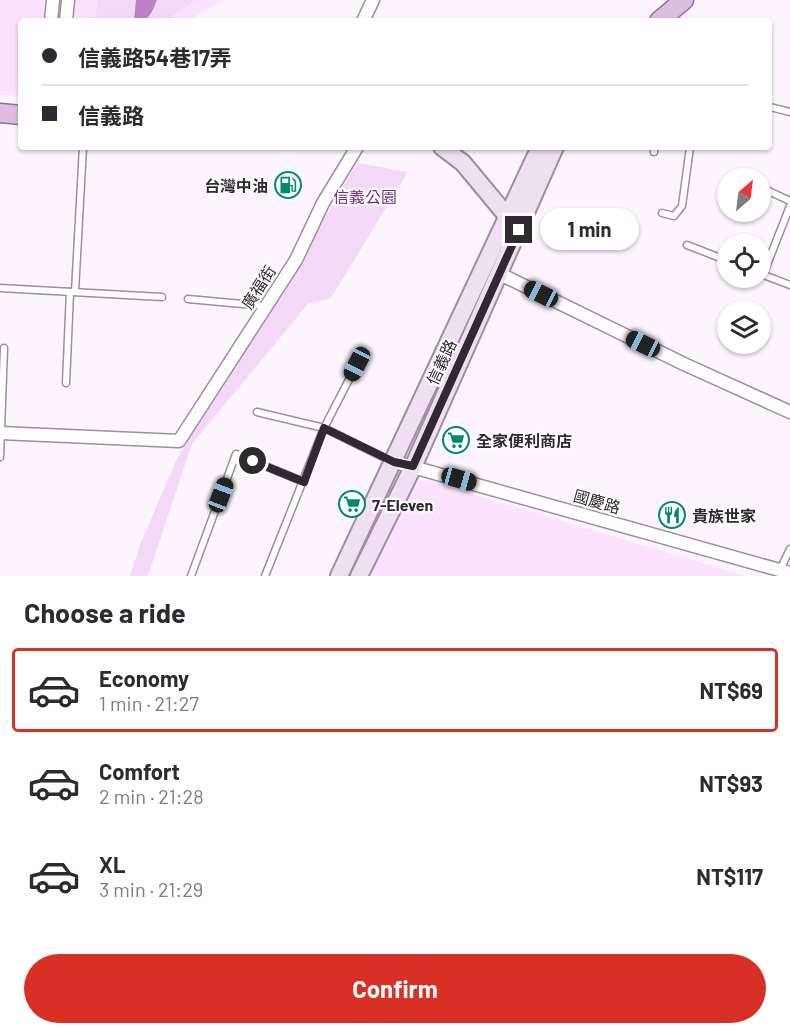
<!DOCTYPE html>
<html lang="en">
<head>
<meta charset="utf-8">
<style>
	body { margin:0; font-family:Barlow,"Noto Sans TC",sans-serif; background:#f2f2f3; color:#2b2b33; height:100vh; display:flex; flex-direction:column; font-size:22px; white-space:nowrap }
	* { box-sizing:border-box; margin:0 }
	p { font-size:20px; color:#7c7c81 }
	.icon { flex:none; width:33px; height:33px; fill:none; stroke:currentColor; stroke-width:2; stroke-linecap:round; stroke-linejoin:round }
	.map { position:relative; height:576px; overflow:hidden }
	.side { display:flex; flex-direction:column; background:#fff; flex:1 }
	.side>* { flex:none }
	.top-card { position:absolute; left:18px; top:18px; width:754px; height:132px; border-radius:6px; box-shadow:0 2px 4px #0004; display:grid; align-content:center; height:132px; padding:0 24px; background:#fff }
	.needle { width:39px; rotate:28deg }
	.controls { position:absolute; left:717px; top:168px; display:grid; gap:12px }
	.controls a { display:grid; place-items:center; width:54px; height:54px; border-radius:50%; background:#fff; box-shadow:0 2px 4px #0004; font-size:30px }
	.end { position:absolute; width:27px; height:27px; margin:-14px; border:8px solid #302931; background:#fff; box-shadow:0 0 0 3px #fff }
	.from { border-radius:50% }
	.bubble { position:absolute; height:42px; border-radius:21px; background:#fff; box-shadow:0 2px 4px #0004; font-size:20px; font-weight:700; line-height:42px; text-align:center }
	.car { position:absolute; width:18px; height:36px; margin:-18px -9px; border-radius:8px; box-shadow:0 0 4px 2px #0007; background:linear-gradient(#222 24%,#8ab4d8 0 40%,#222 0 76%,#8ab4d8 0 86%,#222 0) }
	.top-card b { display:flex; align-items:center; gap:21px; height:57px; font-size:22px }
	.top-card b+b { border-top:2px solid #e1e1e2 }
	.top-card i { width:15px; height:15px; background:#2b2b33 }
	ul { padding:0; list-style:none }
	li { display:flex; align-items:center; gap:18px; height:84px; margin:0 12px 9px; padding:0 12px; border:3px solid transparent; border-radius:6px }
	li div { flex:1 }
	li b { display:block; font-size:22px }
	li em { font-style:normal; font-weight:700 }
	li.selected { border-color:#d93025 }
	li>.icon { width:54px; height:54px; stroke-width:1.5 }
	h2 { padding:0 24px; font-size:27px; line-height:72px }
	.primary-button { display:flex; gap:12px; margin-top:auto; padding:12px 24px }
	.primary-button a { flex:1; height:69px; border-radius:36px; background:#d93025; color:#fff; font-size:24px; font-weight:700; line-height:69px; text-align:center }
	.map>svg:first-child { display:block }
	.built { fill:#fce2ff }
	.green { fill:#f3d9f7 }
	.water { fill:#bf7fc8 }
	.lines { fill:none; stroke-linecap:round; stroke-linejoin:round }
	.lane-casing { stroke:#9f8da1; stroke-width:9 }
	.street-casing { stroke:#9f8da1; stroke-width:15 }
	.secondary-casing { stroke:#9f8da1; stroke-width:20 }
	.primary-casing { stroke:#926e98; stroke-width:21 }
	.lane { stroke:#fff; stroke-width:6 }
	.street { stroke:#fff; stroke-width:12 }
	.secondary { stroke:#eedff1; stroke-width:16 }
	.primary { stroke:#ddbee2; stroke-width:18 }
	.route { stroke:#302931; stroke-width:8 }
	.labels { text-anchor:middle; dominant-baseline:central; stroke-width:4.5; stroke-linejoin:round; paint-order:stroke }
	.poi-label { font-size:16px; font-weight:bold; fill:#302931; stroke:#fff; text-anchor:start }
	.park-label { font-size:16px; fill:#782b83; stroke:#fff }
	.street-label { font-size:16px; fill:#302931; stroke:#fff }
</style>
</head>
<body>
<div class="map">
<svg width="790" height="576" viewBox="0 0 790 576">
	<rect width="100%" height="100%" fill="#fdf5fe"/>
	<g class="built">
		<path d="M0,0H225L187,21H21V95H0Z"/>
		<path d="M418,481H429L746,576H368L410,486Z"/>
	</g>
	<g class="green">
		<path d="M98,0H196L165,21H95Z"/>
		<path d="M357,163L408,172L331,298L308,304L192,444L148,576H130L140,545L177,458L306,258L318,229Z"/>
	</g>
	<path class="water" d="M136,0H157C151,14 150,21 134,21Z"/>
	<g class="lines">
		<defs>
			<g id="lane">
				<path d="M770,107L790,112"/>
				<path d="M654,147V152"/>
				<path d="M760,187L790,201"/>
				<path d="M662,213L674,216L682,206L690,147"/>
				<path d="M687,245L728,261"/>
				<path d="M761,274L790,285"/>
				<path d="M763,275L790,206"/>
				<path d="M0,288L162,297"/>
				<path d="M75,292L83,147"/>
				<path d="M188,299L265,306"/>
				<path d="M66,383L70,292"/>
				<path d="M257,412L324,428L391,461"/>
				<path d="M0,457L4,348"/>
				<path d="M780,570L790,549"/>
				<path d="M191,576L236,454L304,482"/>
				<path d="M265,576L324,428L357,364"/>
			</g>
			<g id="street">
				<path d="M51,21L53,0"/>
				<path d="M66,21L68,0"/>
				<path d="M363,21L373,0"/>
				<path d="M500,274L684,364L790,412"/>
				<path d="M0,433L179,441L296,260L323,203L357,147"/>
				<path d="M395,462L790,573"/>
			</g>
			<g id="secondary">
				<path d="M442,147L463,163L507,216L509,223"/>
				<path d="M339,576L540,147"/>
				<path d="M359,576L413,467L555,147"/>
			</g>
			<g id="primary">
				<path d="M659,21L684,0"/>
				<path d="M0,113L21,115"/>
			</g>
		</defs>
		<use href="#lane" class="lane-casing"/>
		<use href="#street" class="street-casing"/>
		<use href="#secondary" class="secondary-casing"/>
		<use href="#primary" class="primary-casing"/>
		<use href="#lane" class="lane"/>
		<use href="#street" class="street"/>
		<use href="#secondary" class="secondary"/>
		<use href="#primary" class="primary"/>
	</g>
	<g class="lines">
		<path class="route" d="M253,461L304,482L324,428L394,462L413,466L519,230"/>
	</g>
	<defs>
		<symbol id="fuel-ring" viewBox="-11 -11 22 22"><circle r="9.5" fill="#fff" stroke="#03896e" stroke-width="1.5"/><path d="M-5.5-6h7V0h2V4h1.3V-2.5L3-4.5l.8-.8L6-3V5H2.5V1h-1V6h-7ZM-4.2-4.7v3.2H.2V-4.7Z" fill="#03896e"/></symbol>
		<symbol id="supermarket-ring" viewBox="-11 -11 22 22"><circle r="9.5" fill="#fff" stroke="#03896e" stroke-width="1.5"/><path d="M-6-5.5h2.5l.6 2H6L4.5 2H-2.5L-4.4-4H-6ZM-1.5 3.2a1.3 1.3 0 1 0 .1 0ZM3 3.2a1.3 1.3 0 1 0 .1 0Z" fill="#03896e"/></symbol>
		<symbol id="restaurant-ring" viewBox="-11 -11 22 22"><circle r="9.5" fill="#fff" stroke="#03896e" stroke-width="1.5"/><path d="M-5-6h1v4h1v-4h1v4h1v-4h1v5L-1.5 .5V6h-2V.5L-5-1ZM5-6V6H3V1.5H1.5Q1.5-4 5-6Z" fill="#03896e"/></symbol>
	</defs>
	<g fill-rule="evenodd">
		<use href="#fuel-ring" x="273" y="170" width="30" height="30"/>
		<use href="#supermarket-ring" x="441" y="425" width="30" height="30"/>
		<use href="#supermarket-ring" x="337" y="489" width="30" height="30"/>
		<use href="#restaurant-ring" x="657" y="500" width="30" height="30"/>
	</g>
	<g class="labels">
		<g class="poi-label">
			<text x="268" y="185" text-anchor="end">台灣中油</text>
			<text x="476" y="440">全家便利商店</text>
			<text x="372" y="504">7-Eleven</text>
			<text x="692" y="515">貴族世家</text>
		</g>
		<g class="park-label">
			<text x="365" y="196">信義公園</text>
		</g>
		<g class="street-label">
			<text transform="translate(258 287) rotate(-57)">廣福街</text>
			<text transform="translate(441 362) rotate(-65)">信義路</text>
			<text transform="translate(597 501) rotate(16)">國慶路</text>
		</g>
	</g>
</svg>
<div class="controls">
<a><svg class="needle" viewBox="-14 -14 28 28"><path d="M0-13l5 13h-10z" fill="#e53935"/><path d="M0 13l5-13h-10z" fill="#7c7c81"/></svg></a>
<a><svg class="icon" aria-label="locate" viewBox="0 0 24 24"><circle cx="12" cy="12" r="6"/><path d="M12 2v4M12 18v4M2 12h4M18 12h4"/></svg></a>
<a><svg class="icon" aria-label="layers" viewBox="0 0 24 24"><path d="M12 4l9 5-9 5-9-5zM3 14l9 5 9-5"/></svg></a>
</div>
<i class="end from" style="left:253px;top:461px"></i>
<i class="end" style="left:519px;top:230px"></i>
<div class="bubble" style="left:540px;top:208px;width:99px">1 min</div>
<i class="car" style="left:541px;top:294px;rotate:296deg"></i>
<i class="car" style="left:643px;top:344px;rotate:296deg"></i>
<i class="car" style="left:357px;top:364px;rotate:207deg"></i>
<i class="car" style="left:459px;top:479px;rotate:106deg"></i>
<i class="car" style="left:221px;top:495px;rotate:21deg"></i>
<div class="top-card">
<b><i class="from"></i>信義路54巷17弄</b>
<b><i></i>信義路</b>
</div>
</div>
<section class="side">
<h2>Choose a ride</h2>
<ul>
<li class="selected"><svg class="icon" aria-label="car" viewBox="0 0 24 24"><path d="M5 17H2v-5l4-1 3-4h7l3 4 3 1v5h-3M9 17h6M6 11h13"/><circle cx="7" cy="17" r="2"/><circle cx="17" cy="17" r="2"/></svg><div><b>Economy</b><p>1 min · 21:27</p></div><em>NT$69</em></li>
<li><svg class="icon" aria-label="car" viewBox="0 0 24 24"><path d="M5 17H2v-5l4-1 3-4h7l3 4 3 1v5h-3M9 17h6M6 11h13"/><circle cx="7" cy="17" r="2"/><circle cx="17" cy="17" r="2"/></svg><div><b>Comfort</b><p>2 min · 21:28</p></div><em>NT$93</em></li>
<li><svg class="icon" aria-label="car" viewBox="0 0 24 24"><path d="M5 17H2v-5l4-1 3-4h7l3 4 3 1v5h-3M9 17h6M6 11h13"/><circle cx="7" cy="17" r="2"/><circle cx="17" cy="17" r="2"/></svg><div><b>XL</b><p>3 min · 21:29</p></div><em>NT$117</em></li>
</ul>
<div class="primary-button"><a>Confirm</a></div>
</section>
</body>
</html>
